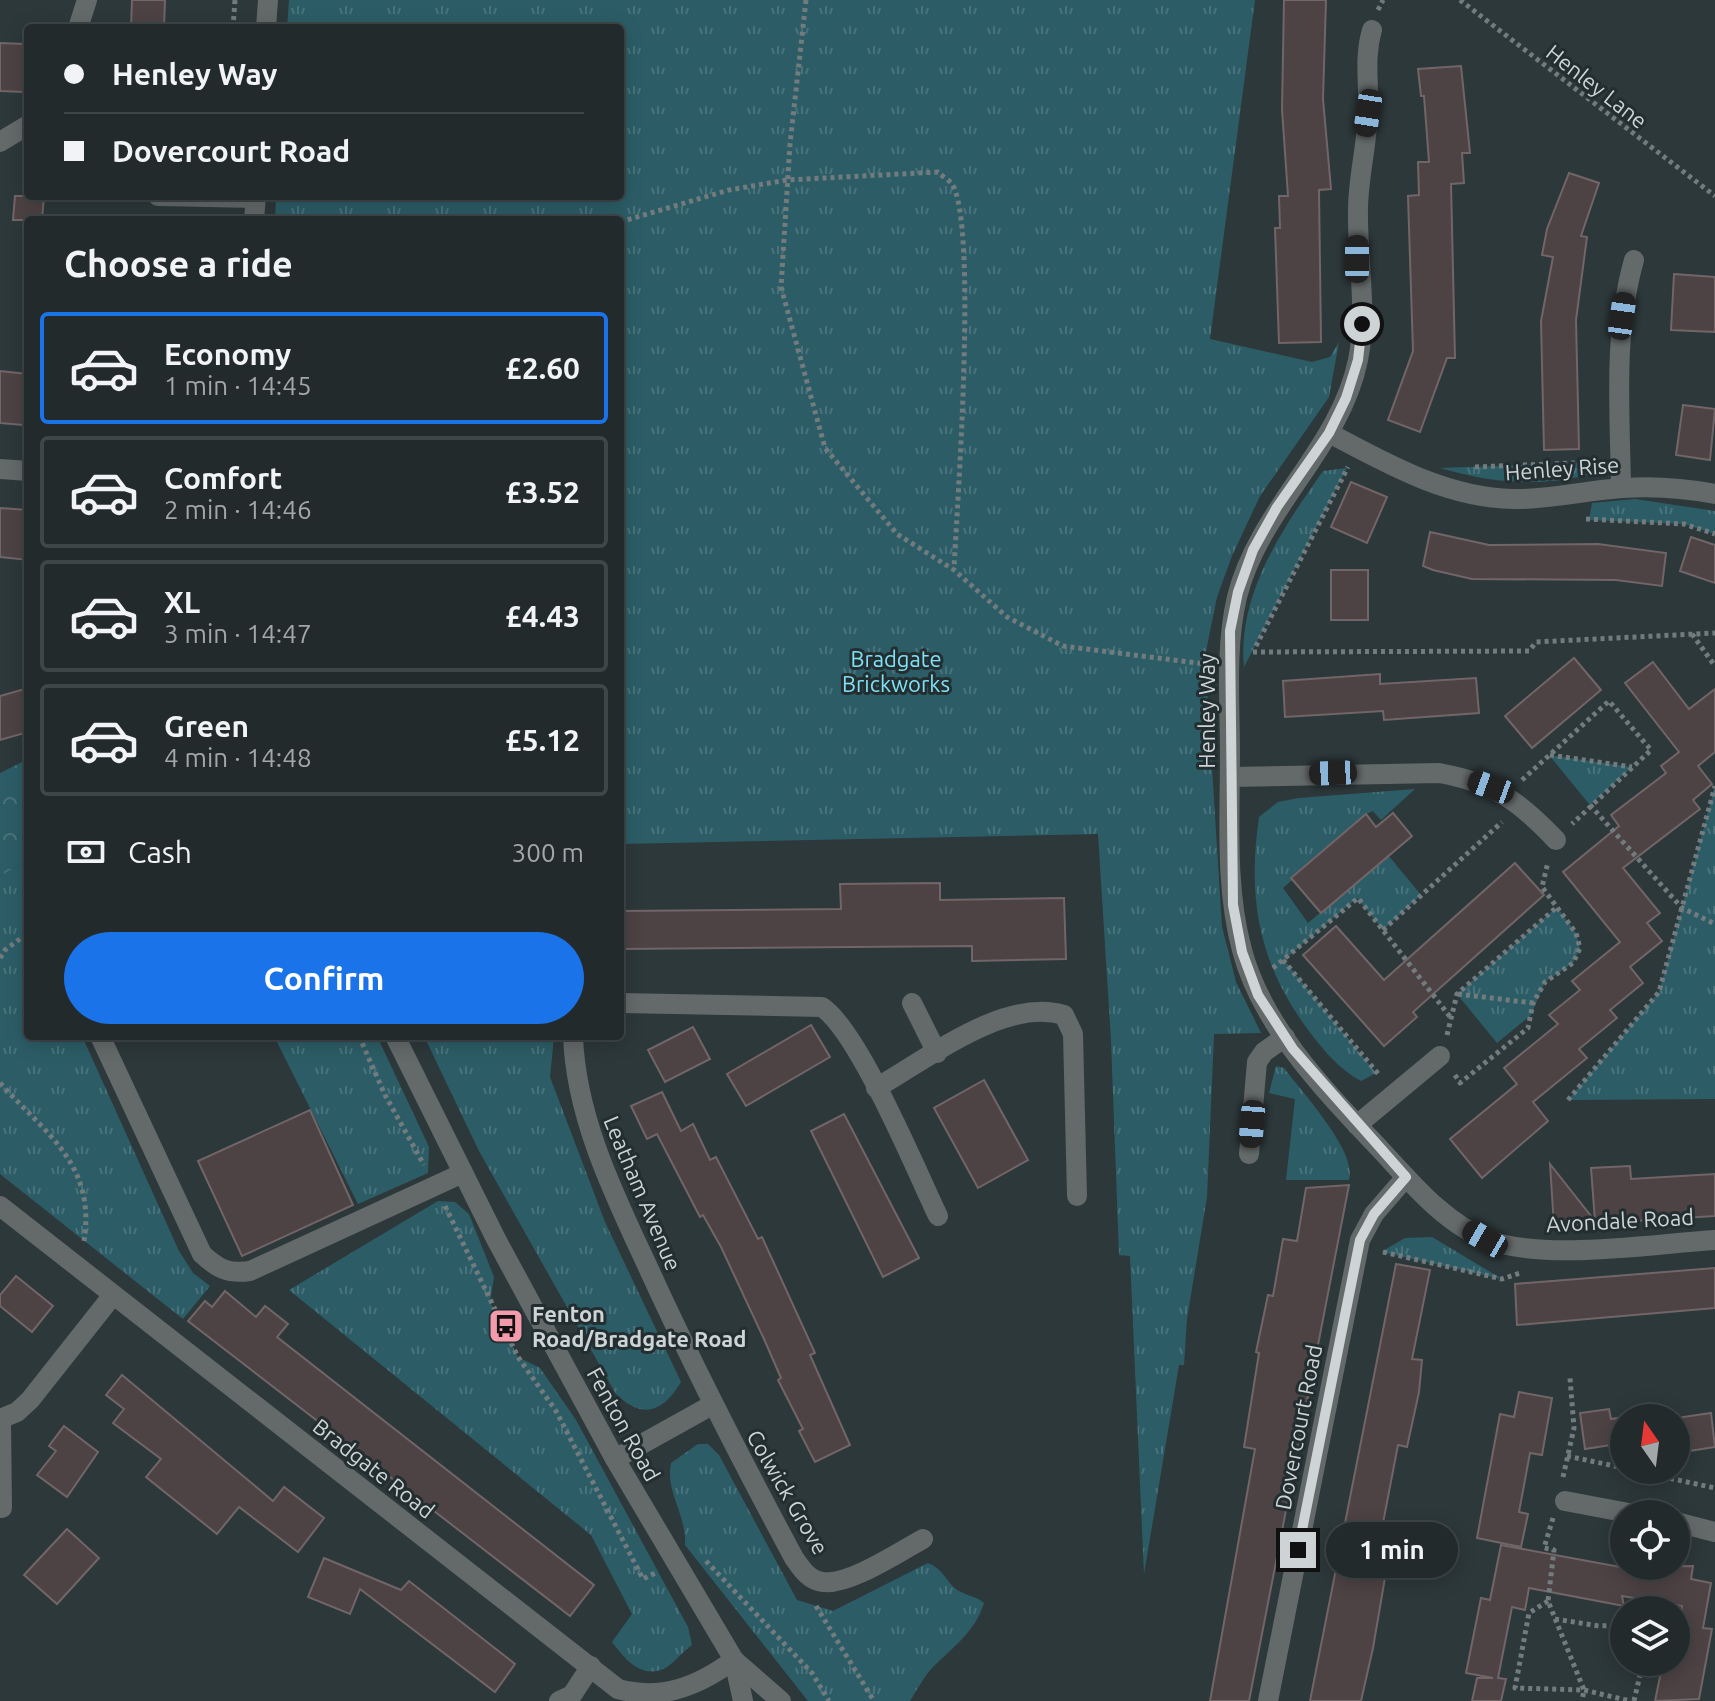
<!DOCTYPE html>
<html lang="en">
<head>
<meta charset="utf-8">
<style>
	body { margin:0; font-family:Ubuntu,sans-serif; background:#2a3234; color:#f1f3f6; height:100vh; display:flex; flex-direction:column; font-size:30px; white-space:nowrap }
	* { box-sizing:border-box; margin:0 }
	p { font-size:26px; color:#a2a7a9 }
	.icon { flex:none; width:44px; height:44px; fill:none; stroke:currentColor; stroke-width:2; stroke-linecap:round; stroke-linejoin:round }
	.map { position:relative; flex:1; overflow:hidden }
	.panel { position:absolute; left:24px; top:216px; width:600px; height:824px; display:flex; flex-direction:column; background:#222a2c; border-radius:8px; box-shadow:0 4px 20px #0003,0 0 0 2px #3f4648 }
	.panel>* { flex:none }
	.banner { position:absolute; left:24px; top:24px; width:600px; height:176px; border-radius:8px; box-shadow:0 4px 20px #0003,0 0 0 2px #3f4648; display:grid; align-content:center; height:176px; padding:0 40px; background:#222a2c }
	.needle { width:52px; rotate:346deg }
	.tools { position:absolute; left:1610px; top:1404px; display:grid; gap:16px }
	.tools a { display:grid; place-items:center; width:80px; height:80px; border-radius:50%; background:#222a2c; box-shadow:0 4px 20px #0003,0 0 0 2px #3f4648; font-size:40px }
	.end { position:absolute; width:36px; height:36px; margin:-18px; border:10px solid #ced4d6; background:#111; box-shadow:0 0 0 4px #111 }
	.from { border-radius:50% }
	.bubble { position:absolute; height:56px; border-radius:28px; background:#222a2c; box-shadow:0 4px 20px #0003,0 0 0 2px #3f4648; font-size:26px; font-weight:700; line-height:56px; text-align:center }
	.car { position:absolute; width:24px; height:48px; margin:-24px -12px; border-radius:10px; box-shadow:0 0 6px 2px #0007; background:linear-gradient(#222 24%,#8ab4d8 0 40%,#222 0 76%,#8ab4d8 0 86%,#222 0) }
	.banner b { display:flex; align-items:center; gap:28px; height:76px; font-size:30px }
	.banner b+b { border-top:2px solid #3f4648 }
	.banner i { width:20px; height:20px; background:#f1f3f6 }
	ul { padding:0; list-style:none }
	li { display:flex; align-items:center; gap:24px; height:112px; margin:0 16px 12px; padding:0 24px; border:4px solid #3f4648; border-radius:8px }
	li div { flex:1 }
	li b { display:block; font-size:30px }
	li em { font-style:normal; font-weight:700 }
	li.current { border-color:#1a73e8 }
	li>.icon { width:72px; height:72px; stroke-width:1.5 }
	h2 { padding:0 40px; font-size:36px; line-height:96px }
	.pay { display:flex; align-items:center; gap:20px; height:88px; padding:0 40px; font-size:30px }
	.pay p { margin-inline-start:auto }
	.primary-button { display:flex; gap:16px; margin-top:auto; padding:16px 40px }
	.primary-button a { flex:1; height:92px; border-radius:48px; background:#1a73e8; color:#fff; font-size:32px; font-weight:700; line-height:92px; text-align:center }
	.map>svg:first-child { display:block }
	.grass { fill:url(#grass-tufts) }
	.forest { fill:url(#forest-crowns) }
	.building { fill:#4d4244; stroke:#716567; stroke-width:2 }
	.lines { fill:none; stroke-linecap:round; stroke-linejoin:round }
	.path { stroke:#727b7d; stroke-width:5; stroke-dasharray:4 4; stroke-linecap:butt }
	.minor { stroke:#64696a; stroke-width:20 }
	.route { stroke:#ced4d6; stroke-width:10 }
	.labels { text-anchor:middle; dominant-baseline:central; stroke-width:6; stroke-linejoin:round; paint-order:stroke }
	.street-label { font-size:22px; fill:#ced4d6; stroke:#232e30 }
	.park-label { font-size:22px; fill:#7fe1f5; stroke:#232e30 }
	.poi-label { font-size:22px; font-weight:bold; fill:#ced4d6; stroke:#232e30; text-anchor:start }
</style>
</head>
<body>
<div class="map">
<svg width="1715" height="1701" viewBox="0 0 1715 1701">
	<defs>
		<pattern id="grass-tufts" width="24" height="20" patternUnits="userSpaceOnUse" patternTransform="scale(2)"><rect width="24" height="20" fill="#2c5d67"/><path d="M3 7l-1-3M5 7V3M7 7l1-3M15 17l-1-3M17 17v-4M19 17l1-3" fill="none" stroke="#49737c"/></pattern>
		<pattern id="forest-crowns" width="20" height="18" patternUnits="userSpaceOnUse" patternTransform="scale(2)"><rect width="20" height="18" fill="#2c5d67"/><path d="M2 6a3 3 0 1 1 6 0M12 15a3 3 0 1 1 6 0" fill="none" stroke="#49737c"/></pattern>
	</defs>
	<rect width="100%" height="100%" fill="#2d383a"/>
	<g class="grass">
		<path d="M289,0H1255L1210,339L1312,362L1330,357L1339,342L1329,397L1260,496L1232,556L1217,597L1205,656L1222,927L1236,982L1261,1033L1214,1034L1207,1197L1187,1319L1184,1365H1179L1144,1574L1130,1256L1119,1255L1111,1040L1098,834L620,844V220H275L276,196H620V28H287Z"/>
		<path d="M1593,462L1594,474C1535,487 1498,484 1440,468Z"/>
		<path d="M1347,468L1244,667C1237,594 1283,528 1323,471Z"/>
		<path d="M1635,499L1715,511V534L1684,524L1589,520L1592,503Z"/>
		<path d="M1549,755L1632,767L1590,805Z"/>
		<path d="M1715,786V1099L1568,1100L1659,992Z"/>
		<path d="M1415,789L1381,820L1373,811L1366,814L1283,888L1308,923L1388,855L1421,895L1383,930L1357,898L1284,960L1376,1073L1361,1081C1339,1069 1324,1051 1309,1031C1259,964 1247,900 1259,817L1278,802L1299,798Z"/>
		<path d="M28,860V1036H82L179,1251L193,1273L210,1286L183,1319L0,1174V876Z"/>
		<path d="M1557,907L1576,933L1580,948L1573,963L1545,982L1531,1015L1497,1043L1457,994Z"/>
		<path d="M274,1036H377L429,1147L428,1173L358,1204Z"/>
		<path d="M424,1036H554L550,1077L605,1222L681,1382C663,1412 643,1420 616,1394L479,1151Z"/>
		<path d="M1276,1066L1284,1068C1301,1091 1358,1152 1349,1180H1286L1295,1099L1269,1093Z"/>
		<path d="M438,1201L455,1202L469,1214L494,1277L490,1302L518,1357L540,1368L576,1420L688,1627L692,1645C683,1651 676,1661 667,1667C642,1681 625,1659 612,1642L632,1614L591,1535L289,1290Z"/>
		<path d="M1432,1237L1502,1279L1381,1252L1405,1238Z"/>
		<path d="M698,1444H708L719,1455L797,1600L833,1611L928,1563C946,1570 946,1585 961,1592C970,1597 976,1596 984,1603C975,1632 953,1647 932,1668C923,1678 917,1690 910,1701H808L685,1545C687,1515 665,1492 671,1463Z"/>
	</g>
	<path class="forest" d="M28,759V860L0,876V773Z"/>
	<g class="building">
		<path d="M132,0H165L164,28H131Z"/>
		<path d="M1284,0H1326L1323,99L1331,189L1319,190L1321,342L1279,343L1275,228H1280L1279,196H1288L1282,109Z"/>
		<path d="M0,43L25,44L23,92L0,91Z"/>
		<path d="M1461,66L1470,153H1462L1464,183L1451,184L1455,358H1447L1420,432L1388,420L1413,351L1408,196L1419,195L1418,162H1429L1424,96H1421L1418,69Z"/>
		<path d="M1569,173L1599,183L1581,236L1587,237L1576,320L1579,449L1544,450L1541,321L1553,257L1542,255L1547,229Z"/>
		<path d="M15,196H44L42,220H13Z"/>
		<path d="M1674,274L1715,277V332L1671,330Z"/>
		<path d="M0,371L27,374L23,425L0,423Z"/>
		<path d="M1683,405L1715,409L1710,460L1676,455Z"/>
		<path d="M1351,482L1387,497L1367,543L1331,527Z"/>
		<path d="M0,508L28,510V560L0,557Z"/>
		<path d="M1430,532L1489,545L1598,544L1666,553L1662,586L1616,580L1472,579L1433,570L1423,566Z"/>
		<path d="M1691,537L1715,545V583L1680,571Z"/>
		<rect x="1331" y="570" width="37" height="50"/>
		<path d="M1574,658L1601,690L1532,748L1505,716Z"/>
		<path d="M1653,662L1689,709L1715,689V752L1698,766L1712,784L1693,800L1700,809L1623,868L1660,913L1647,923L1662,941L1630,967L1643,983L1610,1010L1617,1018L1579,1049L1587,1058L1533,1102L1548,1121L1482,1178L1450,1139L1517,1084L1504,1068L1558,1024L1549,1015L1580,990L1572,981L1620,942L1563,872L1619,826L1611,815L1666,773L1661,766L1679,752L1625,683Z"/>
		<path d="M1380,674V684L1476,678L1479,713L1384,720L1383,711L1285,717L1283,681Z"/>
		<path d="M28,688V732L0,740V696Z"/>
		<path d="M1393,813L1412,836L1321,913L1291,878L1366,814L1376,827Z"/>
		<path d="M1515,863L1544,895L1413,1012L1417,1017L1384,1046L1303,955L1336,926L1384,980Z"/>
		<path d="M940,883V900L1064,898L1066,959L972,961V946L620,949V911L841,909L840,884Z"/>
		<path d="M811,1025L830,1057L746,1106L727,1074Z"/>
		<path d="M693,1027L710,1059L665,1082L648,1050Z"/>
		<path d="M984,1080L1028,1160L978,1188L934,1108Z"/>
		<path d="M662,1092L681,1131L693,1124L710,1160L716,1157L758,1239L762,1237L815,1353L810,1355L850,1445L815,1462L799,1431L803,1429L778,1380L781,1378L764,1339L721,1247L703,1215L700,1217L657,1134L647,1139L631,1106Z"/>
		<path d="M310,1110L353,1205L242,1256L198,1161Z"/>
		<path d="M844,1114L919,1258L883,1277L811,1131Z"/>
		<path d="M1550,1164L1595,1221L1591,1168L1630,1166L1631,1179L1715,1174V1216L1554,1226Z"/>
		<path d="M1349,1185L1249,1701H1210L1255,1449L1244,1447L1259,1353L1256,1352L1268,1295L1273,1296L1283,1239L1297,1241L1306,1188Z"/>
		<path d="M1396,1264L1430,1270L1412,1359L1422,1360L1419,1392L1407,1447L1398,1445L1383,1523L1394,1525L1373,1648L1361,1701H1310Z"/>
		<path d="M1715,1268V1308L1517,1325L1515,1284Z"/>
		<path d="M16,1276L53,1306L32,1332L0,1306V1295Z"/>
		<path d="M225,1291L256,1317L265,1306L288,1324L277,1337L594,1585L570,1616L188,1321L205,1301L212,1307Z"/>
		<path d="M122,1375L273,1501L284,1487L324,1518L298,1552L239,1507L217,1534L146,1477L161,1459L113,1423L124,1409L106,1395Z"/>
		<path d="M1519,1392L1552,1398L1542,1455L1530,1453L1519,1512L1528,1514L1521,1547L1477,1538L1500,1414L1514,1417Z"/>
		<path d="M1609,1409L1611,1419L1624,1417V1443L1585,1449L1580,1413Z"/>
		<path d="M1711,1413L1715,1447L1676,1453V1418Z"/>
		<path d="M64,1426L98,1452L67,1497L37,1475L56,1451L49,1446Z"/>
		<path d="M67,1529L99,1558L57,1604L24,1575Z"/>
		<path d="M1501,1545L1620,1567L1693,1566L1691,1579L1711,1583L1703,1628L1712,1629L1699,1699L1655,1701L1662,1667L1671,1668L1672,1662H1676L1682,1606L1622,1596L1624,1606L1529,1588L1525,1610L1512,1607L1498,1678L1506,1679L1501,1701H1472L1477,1678H1493L1466,1673L1481,1598L1490,1600Z"/>
		<path d="M324,1558L401,1590L409,1581L515,1664L495,1692L360,1589L350,1614L308,1597Z"/>
	</g>
	<g class="lines">
		<g class="path">
			<path d="M806,0L790,144L781,287L825,448L897,534L954,570L1007,617L1063,646L1205,664"/>
			<path d="M1460,0L1715,196"/>
			<path d="M1378,10L1383,0"/>
			<path d="M233,28L235,0"/>
			<path d="M620,222L729,190L787,180L938,172C942,176 949,180 952,184C978,224 957,507 954,569"/>
			<path d="M1475,467L1597,462"/>
			<path d="M1586,519L1684,524L1715,534"/>
			<path d="M1692,634L1715,666"/>
			<path d="M1256,646L1348,467"/>
			<path d="M1253,652L1529,651L1536,642L1715,633"/>
			<path d="M1550,755L1632,767"/>
			<path d="M1522,780L1609,701L1651,750L1572,824"/>
			<path d="M1590,805L1682,908L1715,924"/>
			<path d="M1383,930L1502,822"/>
			<path d="M0,958L5,950L28,933"/>
			<path d="M1283,960L1380,1076"/>
			<path d="M1273,968L1358,898L1451,1018"/>
			<path d="M1458,994L1533,1003"/>
			<path d="M1447,1035L1457,994L1557,907"/>
			<path d="M359,1036L385,1095L424,1165"/>
			<path d="M1455,1075L1460,1083L1528,1028L1533,1003L1545,982L1573,963L1580,948L1576,933L1542,887L1548,862"/>
			<path d="M0,1083C46,1134 96,1164 84,1241"/>
			<path d="M1568,1100L1659,992L1715,786"/>
			<path d="M445,1206L518,1357L556,1411L643,1579L657,1572"/>
			<path d="M1383,1252L1502,1279L1520,1273"/>
			<path d="M1567,1456L1624,1468"/>
			<path d="M1631,1470L1715,1488"/>
			<path d="M1563,1477L1574,1428L1570,1378"/>
			<path d="M1553,1518L1544,1548L1554,1550L1548,1601L1584,1690L1582,1701"/>
			<path d="M706,1561L812,1673L829,1701"/>
			<path d="M1548,1601L1529,1613L1515,1688L1584,1690L1630,1701"/>
			<path d="M816,1606L874,1701"/>
			<path d="M1555,1619L1599,1626L1624,1625"/>
			<path d="M1634,1701L1643,1662"/>
		</g>
		<g class="minor">
			<path d="M78,28L87,0"/>
			<path d="M266,28L268,0"/>
			<path d="M1372,30C1364,57 1369,81 1368,108C1368,142 1358,176 1358,210C1357,259 1368,312 1358,360C1340,449 1259,508 1237,597C1225,648 1230,702 1230,754C1230,818 1225,888 1242,950C1262,1027 1327,1093 1380,1149C1410,1181 1445,1224 1488,1240C1547,1261 1650,1244 1715,1240"/>
			<path d="M0,142L28,125"/>
			<path d="M158,196L255,198"/>
			<path d="M254,220L256,196"/>
			<path d="M1329,433C1386,463 1446,498 1513,499C1550,500 1586,490 1623,488C1654,486 1684,488 1715,494"/>
			<path d="M0,469L28,471"/>
			<path d="M1621,488C1620,411 1613,334 1634,260"/>
			<path d="M1230,777L1439,773C1494,783 1518,800 1556,840"/>
			<path d="M620,1003L822,1007C859,1032 916,1170 938,1216"/>
			<path d="M912,1003L937,1053"/>
			<path d="M100,1036L202,1254C218,1269 228,1274 250,1271L463,1173"/>
			<path d="M395,1036L496,1239L615,1459L734,1660L743,1701"/>
			<path d="M573,1036C576,1121 617,1200 652,1276C696,1372 744,1465 794,1558C801,1568 809,1581 823,1582C848,1586 899,1552 923,1539"/>
			<path d="M876,1088C928,1059 1004,997 1064,1015L1073,1034L1077,1196"/>
			<path d="M1357,1125L1440,1056"/>
			<path d="M1249,1154L1257,1062L1264,1052L1285,1037"/>
			<path d="M0,1206L618,1689C662,1701 698,1686 734,1660"/>
			<path d="M0,1419L17,1412L30,1400L113,1295"/>
			<path d="M1,1419L2,1508"/>
			<path d="M615,1459L712,1405"/>
			<path d="M1565,1501L1634,1514"/>
			<path d="M1676,1522L1715,1532"/>
			<path d="M734,1660L781,1701"/>
			<path d="M559,1701L572,1695L591,1666"/>
			<path d="M1268,1701L1360,1240L1374,1214L1406,1177"/>
		</g>
	</g>
	<g class="lines">
		<path class="route" d="M1298,1550L1360,1240L1374,1214L1406,1177L1293,1049L1258,995L1242,952L1233,905L1230,631L1238,592L1253,550L1277,507L1329,433L1346,398L1358,360L1362,324"/>
	</g>
	<defs>
		<symbol id="bus-square" viewBox="-11 -11 22 22"><rect x="-9" y="-9" width="18" height="18" rx="4" fill="#f39aab" stroke="#232e30"/><path d="M-5-6H5V4H4V6H2V4H-2V6H-4V4H-5ZM-3.5-4V0h7V-4ZM-3.5 1.2v1.5H-2V1.2ZM2 1.2v1.5H3.5V1.2Z" fill="#111"/></symbol>
	</defs>
	<g fill-rule="evenodd">
		<use href="#bus-square" x="486" y="1306" width="40" height="40"/>
	</g>
	<g class="labels">
		<g class="street-label">
			<text transform="translate(1597 86) rotate(38)">Henley Lane</text>
			<text transform="translate(1562 468) rotate(-4)">Henley Rise</text>
			<text transform="translate(1206 711) rotate(-90)">Henley Way</text>
			<text transform="translate(643 1193) rotate(67)">Leatham Avenue</text>
			<text transform="translate(1620 1220) rotate(-3)">Avondale Road</text>
			<text transform="translate(624 1424) rotate(61)">Fenton Road</text>
			<text transform="translate(1298 1427) rotate(-79)">Dovercourt Road</text>
			<text transform="translate(374 1468) rotate(38)">Bradgate Road</text>
			<text transform="translate(788 1492) rotate(60)">Colwick Grove</text>
		</g>
		<g class="park-label">
			<text x="896" y="658">Bradgate<tspan x="896" dy="25">Brickworks</tspan></text>
		</g>
		<g class="poi-label">
			<text x="532" y="1313">Fenton<tspan x="532" dy="25">Road/Bradgate Road</tspan></text>
		</g>
	</g>
</svg>
<div class="tools">
<a><svg class="needle" viewBox="-14 -14 28 28"><path d="M0-13l5 13h-10z" fill="#e53935"/><path d="M0 13l5-13h-10z" fill="#a2a7a9"/></svg></a>
<a><svg class="icon" aria-label="locate" viewBox="0 0 24 24"><circle cx="12" cy="12" r="6"/><path d="M12 2v4M12 18v4M2 12h4M18 12h4"/></svg></a>
<a><svg class="icon" aria-label="layers" viewBox="0 0 24 24"><path d="M12 4l9 5-9 5-9-5zM3 14l9 5 9-5"/></svg></a>
</div>
<i class="end from" style="left:1362px;top:324px"></i>
<i class="end" style="left:1298px;top:1550px"></i>
<div class="bubble" style="left:1326px;top:1522px;width:132px">1 min</div>
<i class="car" style="left:1368px;top:113px;rotate:189deg"></i>
<i class="car" style="left:1357px;top:259px;rotate:0deg"></i>
<i class="car" style="left:1622px;top:316px;rotate:8deg"></i>
<i class="car" style="left:1333px;top:773px;rotate:268deg"></i>
<i class="car" style="left:1491px;top:787px;rotate:290deg"></i>
<i class="car" style="left:1252px;top:1124px;rotate:185deg"></i>
<i class="car" style="left:1485px;top:1239px;rotate:300deg"></i>
<div class="banner">
<b><i class="from"></i>Henley Way</b>
<b><i></i>Dovercourt Road</b>
</div>
<section class="panel">
<h2>Choose a ride</h2>
<ul>
<li class="current"><svg class="icon" aria-label="car" viewBox="0 0 24 24"><path d="M5 17H2v-5l4-1 3-4h7l3 4 3 1v5h-3M9 17h6M6 11h13"/><circle cx="7" cy="17" r="2"/><circle cx="17" cy="17" r="2"/></svg><div><b>Economy</b><p>1 min · 14:45</p></div><em>£2.60</em></li>
<li><svg class="icon" aria-label="car" viewBox="0 0 24 24"><path d="M5 17H2v-5l4-1 3-4h7l3 4 3 1v5h-3M9 17h6M6 11h13"/><circle cx="7" cy="17" r="2"/><circle cx="17" cy="17" r="2"/></svg><div><b>Comfort</b><p>2 min · 14:46</p></div><em>£3.52</em></li>
<li><svg class="icon" aria-label="car" viewBox="0 0 24 24"><path d="M5 17H2v-5l4-1 3-4h7l3 4 3 1v5h-3M9 17h6M6 11h13"/><circle cx="7" cy="17" r="2"/><circle cx="17" cy="17" r="2"/></svg><div><b>XL</b><p>3 min · 14:47</p></div><em>£4.43</em></li>
<li><svg class="icon" aria-label="car" viewBox="0 0 24 24"><path d="M5 17H2v-5l4-1 3-4h7l3 4 3 1v5h-3M9 17h6M6 11h13"/><circle cx="7" cy="17" r="2"/><circle cx="17" cy="17" r="2"/></svg><div><b>Green</b><p>4 min · 14:48</p></div><em>£5.12</em></li>
</ul>
<div class="pay"><svg class="icon" aria-label="cash" viewBox="0 0 24 24"><path d="M3 7h18v10H3z"/><circle cx="12" cy="12" r="2"/></svg>Cash<p>300 m</p></div>
<div class="primary-button"><a>Confirm</a></div>
</section>
</div>
</body>
</html>
